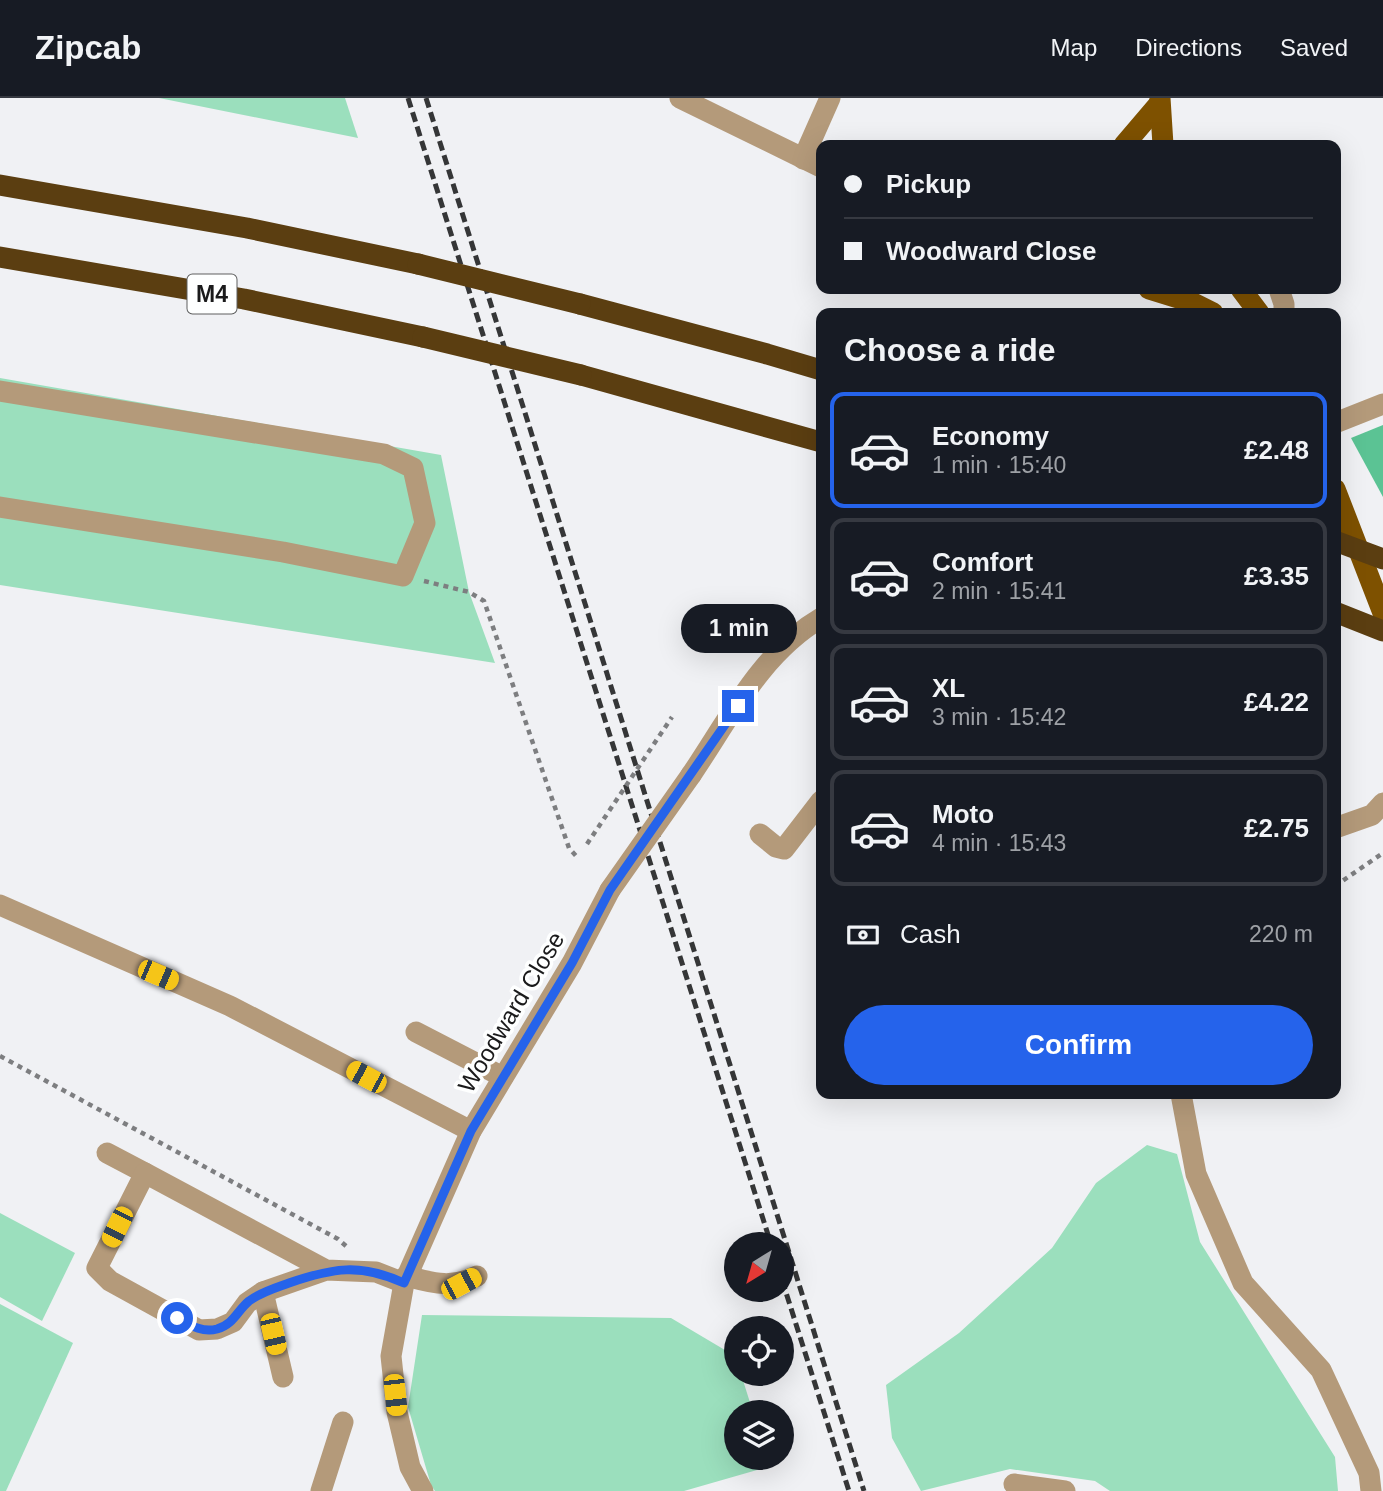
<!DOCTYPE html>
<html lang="en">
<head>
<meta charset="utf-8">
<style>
	body { margin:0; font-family:Arial,sans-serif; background:#20242c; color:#f1f3f6; height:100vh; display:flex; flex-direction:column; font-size:26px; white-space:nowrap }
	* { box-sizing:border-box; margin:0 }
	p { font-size:23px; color:#9ea1a6 }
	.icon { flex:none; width:38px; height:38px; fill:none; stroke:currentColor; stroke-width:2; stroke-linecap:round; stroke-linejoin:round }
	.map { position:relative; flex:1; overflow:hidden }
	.sheet { position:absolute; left:816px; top:210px; width:525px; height:791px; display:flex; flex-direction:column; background:#171b24; border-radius:14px; box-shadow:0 7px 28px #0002 }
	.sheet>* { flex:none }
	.guide { position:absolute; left:816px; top:42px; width:525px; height:154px; border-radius:14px; box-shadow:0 7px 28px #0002; display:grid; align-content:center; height:154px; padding:0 28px; background:#171b24 }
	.needle { width:46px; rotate:217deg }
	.tools { position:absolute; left:724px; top:1134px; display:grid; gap:14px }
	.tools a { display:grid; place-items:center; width:70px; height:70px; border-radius:50%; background:#171b24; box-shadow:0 7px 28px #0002; font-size:35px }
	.end { position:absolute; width:32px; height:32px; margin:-16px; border:9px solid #2563eb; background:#fff; box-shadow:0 0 0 4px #fff }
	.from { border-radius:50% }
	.bubble { position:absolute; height:49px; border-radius:24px; background:#171b24; box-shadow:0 7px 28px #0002; font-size:23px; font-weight:700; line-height:49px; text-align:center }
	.car { position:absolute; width:21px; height:42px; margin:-21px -10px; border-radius:9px; box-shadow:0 0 5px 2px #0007; background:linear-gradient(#f5c518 24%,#345 0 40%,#f5c518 0 76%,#345 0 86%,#f5c518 0) }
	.guide b { display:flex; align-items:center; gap:24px; height:66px; font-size:26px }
	.guide b+b { border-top:2px solid #363941 }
	.guide i { width:18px; height:18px; background:#f1f3f6 }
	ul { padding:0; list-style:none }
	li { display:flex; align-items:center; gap:21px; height:116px; margin:0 14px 10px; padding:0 14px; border:4px solid #363941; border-radius:14px }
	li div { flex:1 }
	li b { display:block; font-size:26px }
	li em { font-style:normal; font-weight:700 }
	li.active { border-color:#2563eb }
	li>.icon { width:63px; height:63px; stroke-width:1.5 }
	h2 { padding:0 28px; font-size:32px; line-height:84px }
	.pay { display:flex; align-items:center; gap:18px; height:77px; padding:0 28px; font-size:26px }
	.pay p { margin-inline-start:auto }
	.primary-button { display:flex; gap:14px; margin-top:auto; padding:14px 28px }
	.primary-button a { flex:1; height:80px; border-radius:42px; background:#2563eb; color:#fff; font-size:28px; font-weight:700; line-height:80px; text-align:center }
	header { display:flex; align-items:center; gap:42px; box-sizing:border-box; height:98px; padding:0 35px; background:#171b24; border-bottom:2px solid #363941 }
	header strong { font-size:33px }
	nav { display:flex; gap:38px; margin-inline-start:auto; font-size:24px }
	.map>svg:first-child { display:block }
	.green { fill:#9bdfbd }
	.forest { fill:#5bc394 }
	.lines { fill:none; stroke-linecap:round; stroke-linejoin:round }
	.path { stroke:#7d7e80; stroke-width:4.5; stroke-dasharray:5 5; stroke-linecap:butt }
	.minor { stroke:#b49a7a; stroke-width:21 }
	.major { stroke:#7e5100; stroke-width:21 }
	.highway { stroke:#5b3e11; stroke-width:21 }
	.rail { stroke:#353637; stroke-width:5; stroke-dasharray:10 5; stroke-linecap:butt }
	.path-bridge { stroke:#7d7e80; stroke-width:4.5; stroke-dasharray:5 5; stroke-linecap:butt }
	.minor-bridge { stroke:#b49a7a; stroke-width:21 }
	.highway-bridge { stroke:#5b3e11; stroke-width:21 }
	.route { stroke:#2563eb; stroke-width:9 }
	.labels { text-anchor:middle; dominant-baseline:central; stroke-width:7; stroke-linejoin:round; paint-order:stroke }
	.shield { fill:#feffff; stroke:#5e5f5f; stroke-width:2 }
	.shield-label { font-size:23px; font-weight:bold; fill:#1a1a1b }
	.street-label { font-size:24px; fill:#1a1a1b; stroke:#feffff }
</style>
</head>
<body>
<header>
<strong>Zipcab</strong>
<nav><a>Map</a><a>Directions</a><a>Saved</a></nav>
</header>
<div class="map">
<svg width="1383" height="1393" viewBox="0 0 1383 1393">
	<rect width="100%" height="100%" fill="#f0f1f4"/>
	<g class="green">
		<path d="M159,0H345L358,40Z"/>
		<path d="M0,280L441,357L469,494L495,565L0,487Z"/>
		<path d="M1147,1047L1177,1056L1200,1144L1335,1359L1338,1393H1110L1095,1383L1010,1371L921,1393L892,1340L886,1287L959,1235L1052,1150L1096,1085Z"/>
		<path d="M0,1115L75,1155L42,1223L0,1199Z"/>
		<path d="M0,1206L73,1245L6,1393H0Z"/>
		<path d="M422,1217L671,1220L735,1258L737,1276H741L753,1314H737V1360H769L771,1368L684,1393H435L431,1387L408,1309Z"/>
	</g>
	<path class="forest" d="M1383,327V399L1351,340Z"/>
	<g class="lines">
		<g class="path">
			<path d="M424,483L469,494L484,503L569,750L578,760"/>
			<path d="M1335,788L1383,755"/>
			<path d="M0,958L338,1141L346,1148"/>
		</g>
		<g class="minor">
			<path d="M680,0L821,69"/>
			<path d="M803,61L830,0"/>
			<path d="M1279,191L1284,206V215"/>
			<path d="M0,293L384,356L413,370L425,425L403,478L283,454L0,409"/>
			<path d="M1335,325L1383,306"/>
			<path d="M691,677C729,621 761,555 821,520"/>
			<path d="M1335,730L1372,717L1383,705"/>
			<path d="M760,736L776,749L784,751L821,703"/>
			<path d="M0,807L230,908L471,1033"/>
			<path d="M416,934L503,979"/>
			<path d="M1181,996L1196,1076L1243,1185L1321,1272L1369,1375L1371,1393"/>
			<path d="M107,1055L145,1075"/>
			<path d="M326,1172L263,1194L247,1205L233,1224L217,1231L199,1232L110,1183L97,1170L145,1075L326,1172L376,1174L404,1185"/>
			<path d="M406,1178C433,1185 451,1191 477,1178"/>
			<path d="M263,1194L283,1279"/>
			<path d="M1014,1386L1065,1393"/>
			<path d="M321,1393L343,1324"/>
			<path d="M423,1393L410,1369L397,1314L391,1258L404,1185L471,1033L572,865L610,792"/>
		</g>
		<g class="major">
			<path d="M1160,0L1163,47"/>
			<path d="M1124,47L1159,6"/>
			<path d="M1149,191L1191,204L1213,215"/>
			<path d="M1241,191L1259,215"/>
			<path d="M1335,391L1383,515"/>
		</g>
		<g class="highway">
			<path d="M0,87L247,130L418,166"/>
			<path d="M0,159L244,201L423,239"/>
			<path d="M580,206L767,256L821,272"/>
			<path d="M581,277L821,344"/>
			<path d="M1335,514L1383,533"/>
		</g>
		<g class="rail">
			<path d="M408,0L771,1146"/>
			<path d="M426,0L864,1393"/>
			<path d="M782,1182L849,1393"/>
		</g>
		<path class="path-bridge" d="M587,746L672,619"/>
		<path class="minor-bridge" d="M610,792L691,677"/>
		<g class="highway-bridge">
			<path d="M418,166L580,206"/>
			<path d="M423,239L581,277"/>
			<path d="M1335,443L1383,461"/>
		</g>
	</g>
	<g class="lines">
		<path class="route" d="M177,1220C190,1227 202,1235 217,1231C234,1226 237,1213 249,1203C261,1194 275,1190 289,1185C333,1170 360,1165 404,1185L471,1033L572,865L610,792L738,608"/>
	</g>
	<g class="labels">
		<rect class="shield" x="187.5" y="176.5" width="49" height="39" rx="5"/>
		<g class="shield-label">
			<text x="212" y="196">M4</text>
		</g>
		<g class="street-label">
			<text transform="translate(511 914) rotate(-59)">Woodward Close</text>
		</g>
	</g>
</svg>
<div class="tools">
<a><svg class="needle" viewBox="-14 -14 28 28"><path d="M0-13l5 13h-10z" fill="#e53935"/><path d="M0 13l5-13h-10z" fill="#9ea1a6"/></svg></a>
<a><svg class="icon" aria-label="locate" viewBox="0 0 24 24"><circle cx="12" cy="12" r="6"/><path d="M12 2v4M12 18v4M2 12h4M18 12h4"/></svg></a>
<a><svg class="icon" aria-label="layers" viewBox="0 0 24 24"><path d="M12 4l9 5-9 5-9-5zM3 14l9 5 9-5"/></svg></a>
</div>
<i class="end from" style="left:177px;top:1220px"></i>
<i class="end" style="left:738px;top:608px"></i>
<div class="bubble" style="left:681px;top:506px;width:116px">1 min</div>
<i class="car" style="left:158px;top:877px;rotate:113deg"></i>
<i class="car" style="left:366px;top:979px;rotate:298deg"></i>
<i class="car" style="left:117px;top:1129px;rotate:206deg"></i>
<i class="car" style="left:461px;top:1186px;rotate:62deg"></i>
<i class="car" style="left:273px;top:1236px;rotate:167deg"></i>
<i class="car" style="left:395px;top:1297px;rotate:174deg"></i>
<div class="guide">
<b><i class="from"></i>Pickup</b>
<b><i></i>Woodward Close</b>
</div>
<section class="sheet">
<h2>Choose a ride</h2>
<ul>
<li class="active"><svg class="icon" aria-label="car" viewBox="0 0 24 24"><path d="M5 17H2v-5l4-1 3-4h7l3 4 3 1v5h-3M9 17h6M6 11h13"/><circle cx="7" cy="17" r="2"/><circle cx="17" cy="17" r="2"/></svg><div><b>Economy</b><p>1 min · 15:40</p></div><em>£2.48</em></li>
<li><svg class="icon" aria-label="car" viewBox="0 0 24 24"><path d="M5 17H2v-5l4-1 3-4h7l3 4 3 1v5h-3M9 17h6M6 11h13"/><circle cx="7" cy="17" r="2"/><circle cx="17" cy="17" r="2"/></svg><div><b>Comfort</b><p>2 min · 15:41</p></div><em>£3.35</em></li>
<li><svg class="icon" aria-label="car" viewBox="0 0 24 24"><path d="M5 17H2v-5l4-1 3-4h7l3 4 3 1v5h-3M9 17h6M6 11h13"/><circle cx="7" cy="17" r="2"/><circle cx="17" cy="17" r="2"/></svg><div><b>XL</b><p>3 min · 15:42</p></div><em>£4.22</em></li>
<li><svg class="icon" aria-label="car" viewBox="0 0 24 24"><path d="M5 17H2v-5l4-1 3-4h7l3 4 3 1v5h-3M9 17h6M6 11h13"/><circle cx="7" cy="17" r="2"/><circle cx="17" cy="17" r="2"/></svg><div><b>Moto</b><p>4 min · 15:43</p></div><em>£2.75</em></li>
</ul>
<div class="pay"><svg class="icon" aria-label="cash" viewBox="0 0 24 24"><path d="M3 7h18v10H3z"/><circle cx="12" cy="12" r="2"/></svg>Cash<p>220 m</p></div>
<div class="primary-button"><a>Confirm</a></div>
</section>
</div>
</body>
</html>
